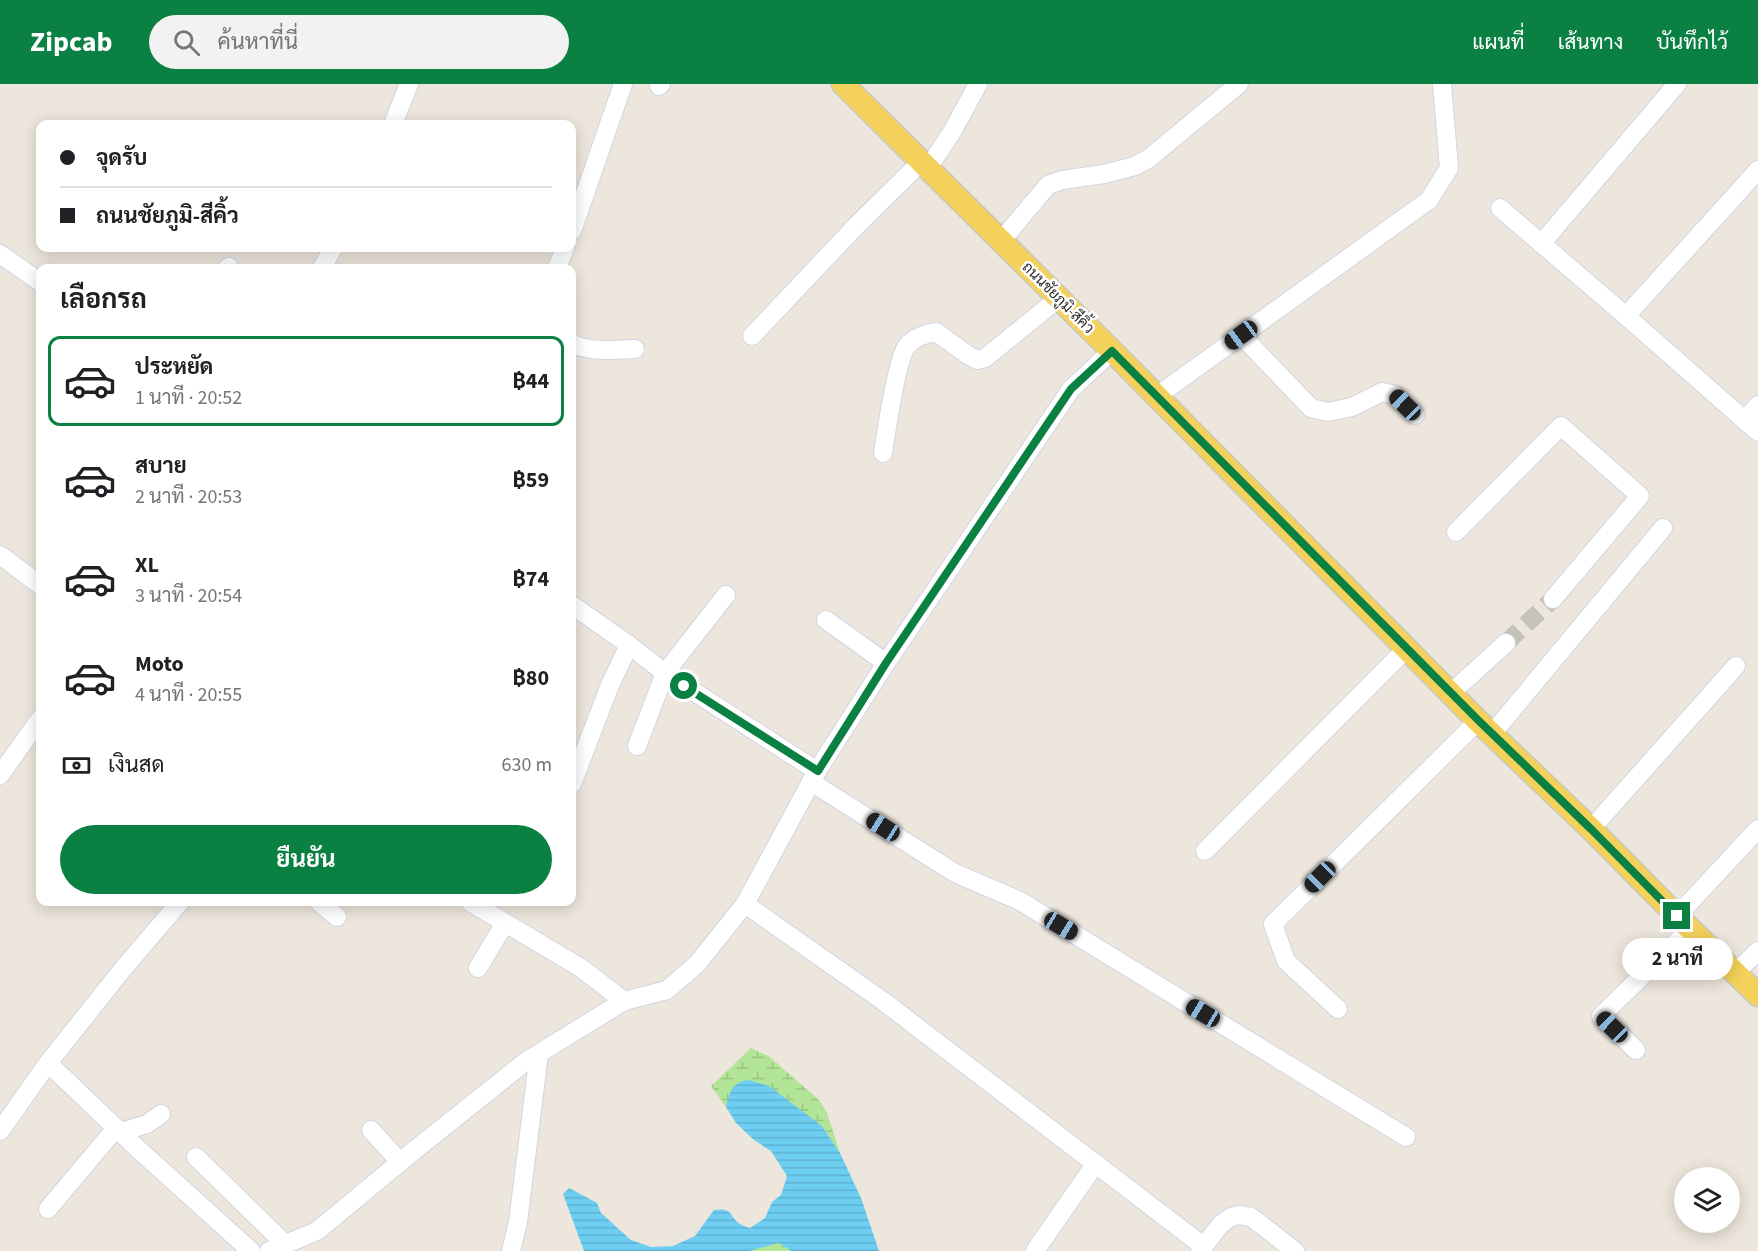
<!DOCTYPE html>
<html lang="th">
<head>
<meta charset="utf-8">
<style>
	body { margin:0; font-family:"Source Sans 3",Sarabun,sans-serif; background:#f2f2f2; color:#202124; height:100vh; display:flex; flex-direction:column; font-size:22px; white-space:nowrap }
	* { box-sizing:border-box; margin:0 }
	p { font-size:20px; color:#757577 }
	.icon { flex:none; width:33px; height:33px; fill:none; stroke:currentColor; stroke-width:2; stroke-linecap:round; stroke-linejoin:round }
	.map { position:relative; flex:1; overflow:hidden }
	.panel { position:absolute; left:36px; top:180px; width:540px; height:642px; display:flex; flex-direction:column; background:#fff; border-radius:12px; box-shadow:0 3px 15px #0003 }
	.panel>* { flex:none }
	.top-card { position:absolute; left:36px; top:36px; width:540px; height:132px; border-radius:12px; box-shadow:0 3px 15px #0003; display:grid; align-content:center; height:132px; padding:0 24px; background:#fff }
	.controls { position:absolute; left:1674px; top:1083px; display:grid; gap:12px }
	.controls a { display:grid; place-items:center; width:66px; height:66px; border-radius:50%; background:#fff; box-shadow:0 3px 15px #0003; font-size:30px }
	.end { position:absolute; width:27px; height:27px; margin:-14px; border:8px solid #0b8043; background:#fff; box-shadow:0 0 0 3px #fff }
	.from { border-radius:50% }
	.bubble { position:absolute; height:42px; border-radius:21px; background:#fff; box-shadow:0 3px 15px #0003; font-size:20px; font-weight:700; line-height:42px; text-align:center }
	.car { position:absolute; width:18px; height:36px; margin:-18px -9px; border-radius:8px; box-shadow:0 0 4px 2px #0007; background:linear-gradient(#222 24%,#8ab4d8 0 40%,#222 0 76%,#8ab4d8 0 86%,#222 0) }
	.top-card b { display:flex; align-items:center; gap:21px; height:57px; font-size:22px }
	.top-card b+b { border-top:2px solid #e0e0e0 }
	.top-card i { width:15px; height:15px; background:#202124 }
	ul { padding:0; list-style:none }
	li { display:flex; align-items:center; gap:18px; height:90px; margin:0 12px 9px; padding:0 12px; border:3px solid transparent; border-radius:12px }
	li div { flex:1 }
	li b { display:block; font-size:22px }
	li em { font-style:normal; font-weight:700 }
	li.on { border-color:#0b8043 }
	li>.icon { width:54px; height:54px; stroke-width:1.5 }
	h2 { padding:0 24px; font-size:27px; line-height:72px }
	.pay { display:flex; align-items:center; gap:15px; height:66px; padding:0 24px; font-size:22px }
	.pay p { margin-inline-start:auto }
	.button { display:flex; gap:12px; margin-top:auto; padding:12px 24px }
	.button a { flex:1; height:69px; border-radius:36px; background:#0b8043; color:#fff; font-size:24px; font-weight:700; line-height:69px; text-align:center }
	header { display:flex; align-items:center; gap:36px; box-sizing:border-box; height:84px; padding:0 30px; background:#0b8043; color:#fff }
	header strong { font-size:28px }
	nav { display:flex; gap:33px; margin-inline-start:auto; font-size:21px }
	.search { width:420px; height:54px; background:#f2f2f2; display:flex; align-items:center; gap:15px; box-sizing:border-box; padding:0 21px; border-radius:33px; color:#757577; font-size:22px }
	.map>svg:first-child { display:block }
	.wetland { fill:url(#wetland-marsh) }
	.water { fill:url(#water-rules) }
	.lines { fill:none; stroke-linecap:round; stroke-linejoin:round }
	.minor-tunnel { stroke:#c6c1b9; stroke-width:18; stroke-dasharray:18 9; stroke-linecap:butt }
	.minor-casing { stroke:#d1d5e4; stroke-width:20 }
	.major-casing { stroke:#c8c8c8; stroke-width:25 }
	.minor { stroke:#fff; stroke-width:18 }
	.major { stroke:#f4d15a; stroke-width:22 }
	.route { stroke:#0b8043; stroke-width:8 }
	.labels { text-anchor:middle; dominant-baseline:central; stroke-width:5; stroke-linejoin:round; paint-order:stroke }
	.street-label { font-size:15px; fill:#2b2b2b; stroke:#fff }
</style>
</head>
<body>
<header>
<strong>Zipcab</strong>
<div class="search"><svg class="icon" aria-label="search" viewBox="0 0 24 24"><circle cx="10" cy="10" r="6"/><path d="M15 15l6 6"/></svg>ค้นหาที่นี่</div>
<nav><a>แผนที่</a><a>เส้นทาง</a><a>บันทึกไว้</a></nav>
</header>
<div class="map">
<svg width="1758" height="1167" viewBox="0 0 1758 1167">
	<defs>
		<pattern id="wetland-marsh" width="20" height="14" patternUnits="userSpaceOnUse" patternTransform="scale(1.5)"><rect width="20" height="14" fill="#b2e597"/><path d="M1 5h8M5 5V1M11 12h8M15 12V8" fill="none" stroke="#99c582"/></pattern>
		<pattern id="water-rules" width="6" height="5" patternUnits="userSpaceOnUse" patternTransform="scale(1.5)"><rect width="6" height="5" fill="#6dcef2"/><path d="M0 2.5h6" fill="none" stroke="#5fb1d0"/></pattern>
	</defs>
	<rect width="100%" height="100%" fill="#ede6dc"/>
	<g class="wetland">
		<path d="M751,964L770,973L820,1017L827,1029L840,1069L822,1042L730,1007L726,1023L711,1002Z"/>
		<path d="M779,1159L791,1167H749L750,1166Z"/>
	</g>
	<path class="water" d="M749,996L769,1002L822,1042L840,1069L861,1114L879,1167H791L779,1159L749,1167H584L563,1110L569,1104L597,1119L601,1129L631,1156L651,1163L673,1162L695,1152L714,1126C733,1123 729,1132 740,1140C743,1142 747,1143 750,1144L765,1134L772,1118L781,1111L787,1092L771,1067L754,1056L736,1039L726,1023C729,1008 732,998 749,996Z"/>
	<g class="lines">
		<path class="minor-tunnel" d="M1506,559L1553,515"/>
		<defs>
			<g id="minor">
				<path d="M659,2L661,0"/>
				<path d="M393,40L409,0"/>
				<path d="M928,84L952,48L978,0"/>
				<path d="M1500,124L1626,232L1758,348"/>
				<path d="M572,147L623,0"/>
				<path d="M1001,157L1048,101L1062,96L1104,90L1135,82L1148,75L1239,0"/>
				<path d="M1541,160L1677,0"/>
				<path d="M0,170L40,198"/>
				<path d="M227,184L229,183"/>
				<path d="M322,184L333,164"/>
				<path d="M557,184L565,164"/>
				<path d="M1626,232L1758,86"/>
				<path d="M1241,251L1311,324L1328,328L1352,323L1382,308L1395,311L1415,331"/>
				<path d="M752,252L857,141L921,78"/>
				<path d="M572,260C591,268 614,266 635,265"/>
				<path d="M1157,312L1429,116L1449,84L1442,0"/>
				<path d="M1745,337L1758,321"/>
				<path d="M883,369C886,349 897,274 907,262C913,254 927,249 936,248L968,271L977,276L985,274L1059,214"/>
				<path d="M1456,448L1561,342L1640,412L1553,515"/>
				<path d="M0,471L40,501"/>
				<path d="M572,521L629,561L665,589L817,687"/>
				<path d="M826,536L886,579"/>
				<path d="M1451,609L1506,559"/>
				<path d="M1492,650L1663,444"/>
				<path d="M637,662L665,589L726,511"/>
				<path d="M0,691L40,635"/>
				<path d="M811,698L955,789L1020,817L1406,1053"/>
				<path d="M572,700L610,601L629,561"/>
				<path d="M1591,745L1736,582"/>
				<path d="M1205,767L1407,564"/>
				<path d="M319,818L337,833"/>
				<path d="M470,818L581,884L624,917L667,906L697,880L745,820L817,687L886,579L1071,305L1112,267"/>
				<path d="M745,820L883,917L1203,1162"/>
				<path d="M1677,832L1758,745"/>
				<path d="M478,884L505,839"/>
				<path d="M1736,888L1758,867"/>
				<path d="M1338,925L1286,877L1273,840L1478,637"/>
				<path d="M1636,966L1601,932L1690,845"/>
				<path d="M48,979L137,1064L251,1167"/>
				<path d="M371,1046L400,1078"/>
				<path d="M0,1047L48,979L122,886L180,818"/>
				<path d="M121,1048L147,1040L161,1030"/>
				<path d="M196,1073L286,1161"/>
				<path d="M48,1125L116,1044"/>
				<path d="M269,1167L317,1147L416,1065L525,978L624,917"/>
				<path d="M511,1167L518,1138L539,970"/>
				<path d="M1035,1167L1096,1079"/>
				<path d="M1200,1167L1221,1140L1231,1133L1239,1131L1251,1133L1295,1167"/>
			</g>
			<path id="major" d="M843,0L1112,267L1478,637L1591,745L1677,832L1758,911"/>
		</defs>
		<use href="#minor" class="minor-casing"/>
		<use href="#major" class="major-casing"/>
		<use href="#minor" class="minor"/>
		<use href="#major" class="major"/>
	</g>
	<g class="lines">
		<path class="route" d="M684,602L818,687L886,579L1071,305L1112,267L1478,636L1591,745L1677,832"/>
	</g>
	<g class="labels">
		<g class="street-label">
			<text transform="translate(1058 214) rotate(45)">ถนนชัยภูมิ-สีคิ้ว</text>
		</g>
	</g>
</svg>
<div class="controls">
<a><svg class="icon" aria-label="layers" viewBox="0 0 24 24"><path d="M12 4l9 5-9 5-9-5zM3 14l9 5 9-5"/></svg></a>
</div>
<i class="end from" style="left:684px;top:602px"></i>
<i class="end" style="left:1677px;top:832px"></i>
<div class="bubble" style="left:1622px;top:854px;width:111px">2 นาที</div>
<i class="car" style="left:1241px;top:251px;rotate:234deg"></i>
<i class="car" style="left:1405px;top:321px;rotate:314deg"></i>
<i class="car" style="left:883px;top:743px;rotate:302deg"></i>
<i class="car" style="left:1320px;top:793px;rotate:225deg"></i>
<i class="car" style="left:1061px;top:842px;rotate:121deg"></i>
<i class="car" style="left:1203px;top:929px;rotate:301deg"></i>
<i class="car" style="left:1612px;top:943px;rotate:314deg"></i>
<div class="top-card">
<b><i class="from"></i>จุดรับ</b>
<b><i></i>ถนนชัยภูมิ-สีคิ้ว</b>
</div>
<section class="panel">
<h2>เลือกรถ</h2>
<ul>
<li class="on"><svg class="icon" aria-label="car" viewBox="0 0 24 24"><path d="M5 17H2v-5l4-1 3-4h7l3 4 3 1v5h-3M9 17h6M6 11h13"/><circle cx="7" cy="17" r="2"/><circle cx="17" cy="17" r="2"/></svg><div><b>ประหยัด</b><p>1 นาที · 20:52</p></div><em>฿44</em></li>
<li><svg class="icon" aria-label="car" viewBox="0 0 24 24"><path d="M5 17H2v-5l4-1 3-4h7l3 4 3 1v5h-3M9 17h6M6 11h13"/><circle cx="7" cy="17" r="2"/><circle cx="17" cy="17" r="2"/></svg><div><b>สบาย</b><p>2 นาที · 20:53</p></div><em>฿59</em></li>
<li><svg class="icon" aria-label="car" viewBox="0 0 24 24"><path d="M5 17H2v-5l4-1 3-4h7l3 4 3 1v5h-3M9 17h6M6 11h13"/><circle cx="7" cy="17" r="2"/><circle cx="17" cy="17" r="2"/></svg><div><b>XL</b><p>3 นาที · 20:54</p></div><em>฿74</em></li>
<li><svg class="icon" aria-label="car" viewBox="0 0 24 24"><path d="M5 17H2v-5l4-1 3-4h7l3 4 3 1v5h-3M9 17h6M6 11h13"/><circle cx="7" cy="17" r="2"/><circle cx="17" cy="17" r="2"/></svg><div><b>Moto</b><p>4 นาที · 20:55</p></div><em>฿80</em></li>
</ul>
<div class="pay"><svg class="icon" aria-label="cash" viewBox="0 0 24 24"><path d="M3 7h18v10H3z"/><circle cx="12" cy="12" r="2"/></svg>เงินสด<p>630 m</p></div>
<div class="button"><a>ยืนยัน</a></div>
</section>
</div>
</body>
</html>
